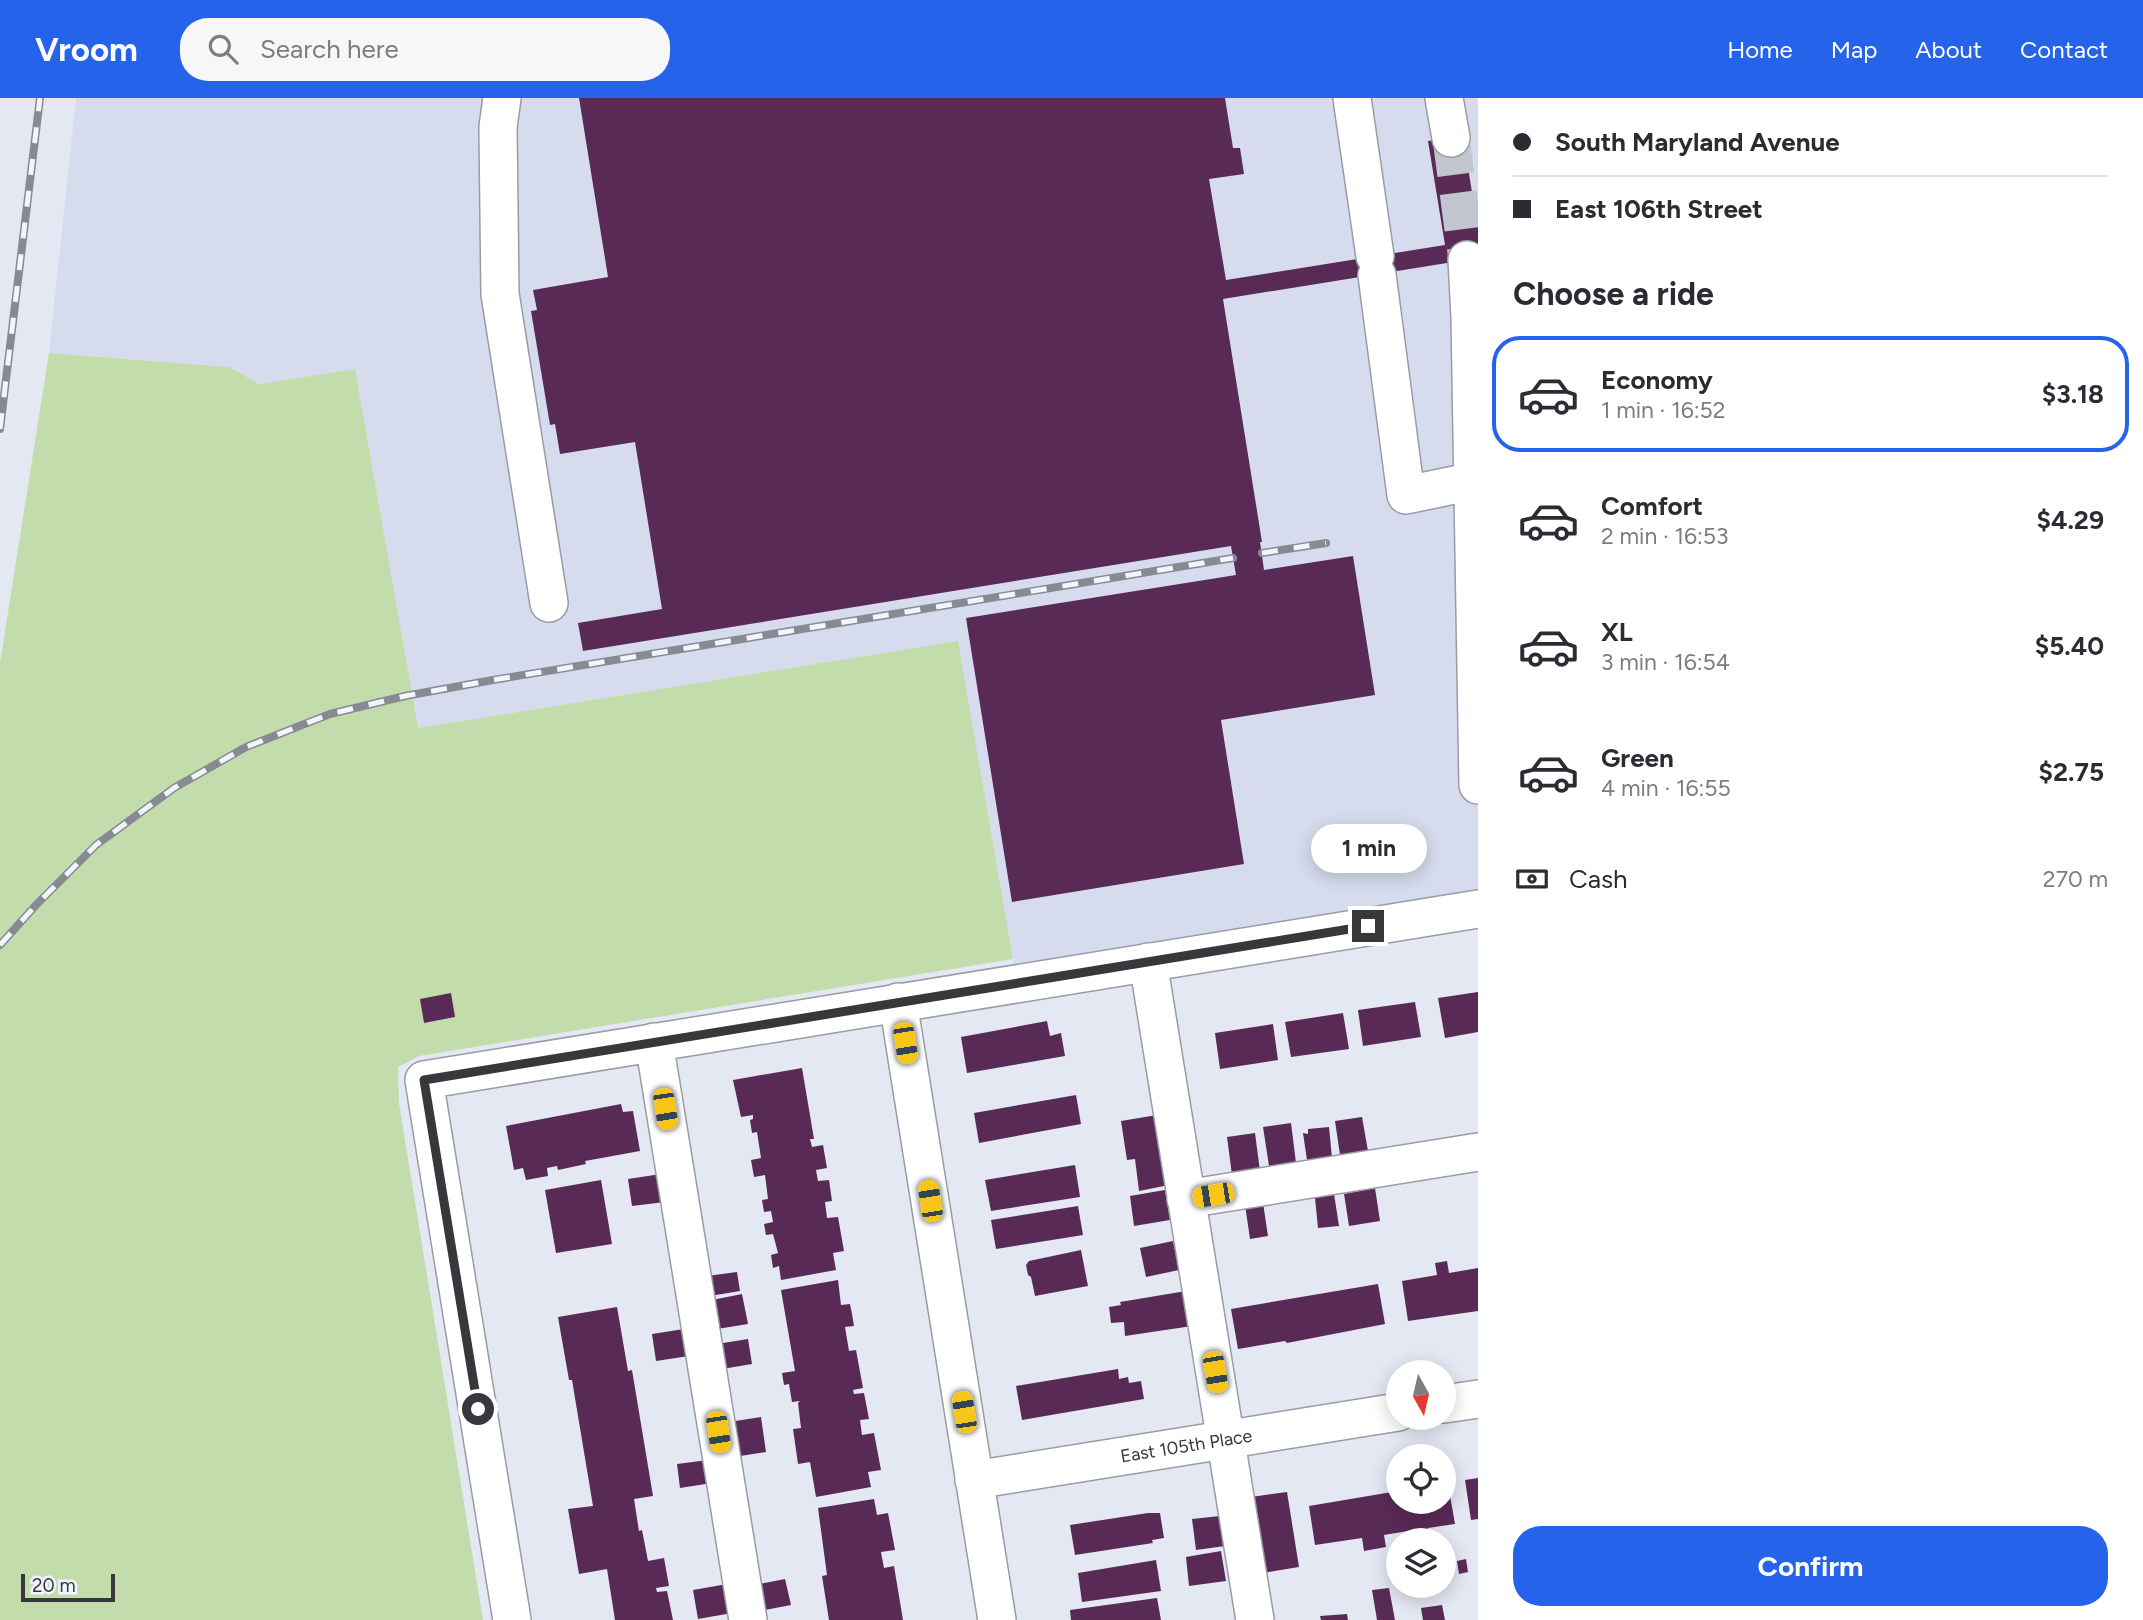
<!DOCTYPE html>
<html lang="en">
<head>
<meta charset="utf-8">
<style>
	body { margin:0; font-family:Figtree,sans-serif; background:#f7f7f7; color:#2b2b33; height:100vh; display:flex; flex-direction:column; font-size:26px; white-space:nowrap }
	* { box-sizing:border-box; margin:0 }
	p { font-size:23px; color:#7c7c81 }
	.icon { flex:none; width:38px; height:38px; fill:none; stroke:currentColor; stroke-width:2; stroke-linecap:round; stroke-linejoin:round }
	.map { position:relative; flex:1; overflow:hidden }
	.panel { display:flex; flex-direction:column; background:#fff; width:665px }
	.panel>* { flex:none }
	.guide { display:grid; align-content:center; height:154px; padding:0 35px; background:#fff }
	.needle { width:46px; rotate:172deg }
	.fabs { position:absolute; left:1386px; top:1262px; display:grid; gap:14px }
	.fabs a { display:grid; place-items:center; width:70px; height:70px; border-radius:50%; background:#fff; box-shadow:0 4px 18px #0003; font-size:35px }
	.scale { position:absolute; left:21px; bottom:18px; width:94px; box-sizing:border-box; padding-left:7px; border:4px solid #36383c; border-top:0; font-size:19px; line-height:24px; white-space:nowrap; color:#36383c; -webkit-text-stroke:5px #f2f5fe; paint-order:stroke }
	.end { position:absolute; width:32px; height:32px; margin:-16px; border:9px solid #36383c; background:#fff; box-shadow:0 0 0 4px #fff }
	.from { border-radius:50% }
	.bubble { position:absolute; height:49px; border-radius:24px; background:#fff; box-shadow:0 4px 18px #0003; font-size:23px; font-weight:700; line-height:49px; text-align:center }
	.car { position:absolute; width:21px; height:42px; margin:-21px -10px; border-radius:9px; box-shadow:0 0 5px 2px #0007; background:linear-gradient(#f5c518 24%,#345 0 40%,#f5c518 0 76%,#345 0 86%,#f5c518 0) }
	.guide b { display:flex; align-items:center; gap:24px; height:66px; font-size:26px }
	.guide b+b { border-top:2px solid #e1e1e2 }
	.guide i { width:18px; height:18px; background:#2b2b33 }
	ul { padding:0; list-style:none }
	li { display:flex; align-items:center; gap:21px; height:116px; margin:0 14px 10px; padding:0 21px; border:4px solid transparent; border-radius:28px }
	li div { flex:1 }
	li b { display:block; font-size:26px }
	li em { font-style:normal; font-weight:700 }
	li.active { border-color:#2563eb }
	li>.icon { width:63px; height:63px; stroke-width:1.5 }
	h2 { padding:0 35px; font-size:32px; line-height:84px }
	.pay { display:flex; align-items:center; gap:18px; height:77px; padding:0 35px; font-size:26px }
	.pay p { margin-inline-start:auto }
	.action { display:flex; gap:14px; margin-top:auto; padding:14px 35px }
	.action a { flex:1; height:80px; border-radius:28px; background:#2563eb; color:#fff; font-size:28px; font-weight:700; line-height:80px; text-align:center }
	header { display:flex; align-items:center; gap:42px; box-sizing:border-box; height:98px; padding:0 35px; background:#2563eb; color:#fff }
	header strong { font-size:33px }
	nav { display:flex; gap:38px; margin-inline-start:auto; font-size:24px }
	.search { width:490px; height:63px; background:#f7f7f7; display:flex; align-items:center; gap:18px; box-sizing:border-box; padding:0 24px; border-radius:28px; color:#7c7c81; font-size:26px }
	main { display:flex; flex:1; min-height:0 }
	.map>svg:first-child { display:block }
	.built { fill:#d6dced }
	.green { fill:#c3dcab }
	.building { fill:#5a2a57 }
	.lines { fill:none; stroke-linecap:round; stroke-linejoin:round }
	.minor-tunnel { stroke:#c1c5ce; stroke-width:37; stroke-dasharray:37 18; stroke-linecap:butt }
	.minor-casing { stroke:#999ca7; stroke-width:40 }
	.minor { stroke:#fff; stroke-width:37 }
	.rail-casing { stroke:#888a92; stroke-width:8 }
	.rail { stroke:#f2f5fe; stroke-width:5; stroke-dasharray:16; stroke-linecap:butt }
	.route { stroke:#36383c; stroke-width:9 }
	.labels { text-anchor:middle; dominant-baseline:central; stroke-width:7; stroke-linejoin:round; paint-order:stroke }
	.street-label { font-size:18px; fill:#36383c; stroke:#f2f5fe }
</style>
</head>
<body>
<header>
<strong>Vroom</strong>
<div class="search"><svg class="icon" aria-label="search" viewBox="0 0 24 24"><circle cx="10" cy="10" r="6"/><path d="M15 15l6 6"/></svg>Search here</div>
<nav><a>Home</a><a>Map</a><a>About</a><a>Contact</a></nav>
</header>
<main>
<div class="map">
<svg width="1478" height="1522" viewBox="0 0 1478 1522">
	<rect width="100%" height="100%" fill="#e4e8f3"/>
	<path class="built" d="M76,0H1478V815L1018,891L958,543L417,630L355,271L259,286L229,269L49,255Z"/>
	<path class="green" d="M49,255L229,269L259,286L355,271L418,630L958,543L1013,861L419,958L398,969L399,1005L483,1522H0V565Z"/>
	<g class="building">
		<path d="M579,0H1225L1233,50H1240L1244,76L1209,81L1226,182L1445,147L1428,43L1463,37L1474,107H1478V160L1223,201L1262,444H1260L1264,472L1353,458L1375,597L1221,622L1244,766L1012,804L966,520L1236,477L1231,448L583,553L578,525L662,511L635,344L560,356L555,326L550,327L531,213L537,212L533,192L608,179Z"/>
		<path d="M1478,894V934L1445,940L1438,900Z"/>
		<path d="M451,895L455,919L424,925L420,901Z"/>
		<path d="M1415,904L1421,939L1363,948L1358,912Z"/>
		<path d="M1343,915L1349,951L1291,959L1285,924Z"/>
		<path d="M1047,923L1050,938L1061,935L1065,958L967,975L961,939Z"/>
		<path d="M1273,926L1278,962L1220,971L1215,935Z"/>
		<path d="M802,970L814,1041H810L812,1049L823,1047L827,1070L816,1072L818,1083L829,1082L832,1103L825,1104L827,1120L838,1119L844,1153L833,1155L836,1172L781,1182L779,1168L773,1170L771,1157L778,1155L773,1136L766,1137L764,1126L773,1124L771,1113L764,1114L762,1102L768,1101L765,1077L754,1079L751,1062L761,1060L757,1034L752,1035L750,1022L753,1021V1017L741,1019L733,982Z"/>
		<path d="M1076,997L1081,1026L979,1045L974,1015Z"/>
		<path d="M621,1006L623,1014L633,1013L640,1053L585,1063L586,1066L558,1072L557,1068L547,1070L548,1078L526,1082L523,1070L514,1072L506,1028Z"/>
		<path d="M1157,1017L1169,1087L1139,1093L1135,1061L1127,1062L1121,1023Z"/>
		<path d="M1362,1019L1368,1053L1340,1057L1335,1023Z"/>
		<path d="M1291,1025L1296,1065L1269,1068L1263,1029Z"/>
		<path d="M1329,1029L1332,1060L1307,1062L1303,1035L1308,1036V1031Z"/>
		<path d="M1255,1035L1260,1073L1232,1077L1227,1039Z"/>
		<path d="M1075,1067L1080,1099L991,1113L985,1082Z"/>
		<path d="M661,1076L665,1104L632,1108L628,1081Z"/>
		<path d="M601,1082L612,1146L556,1155L545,1092Z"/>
		<path d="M1375,1090L1380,1123L1349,1128L1344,1096Z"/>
		<path d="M1165,1092L1170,1122L1134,1128L1130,1098Z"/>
		<path d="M1334,1096L1339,1128L1318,1130L1315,1100Z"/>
		<path d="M1263,1105L1268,1138L1250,1141L1245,1107Z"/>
		<path d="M1078,1108L1083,1137L996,1151L991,1122Z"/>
		<path d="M1173,1143L1179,1172L1146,1179L1140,1150Z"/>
		<path d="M1081,1152L1088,1188L1035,1198L1031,1179L1028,1177L1026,1167L1029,1163Z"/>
		<path d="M1447,1163L1449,1175L1478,1170V1213L1408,1223L1402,1183L1437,1177L1435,1165Z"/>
		<path d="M737,1174L740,1193L710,1198L707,1178Z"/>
		<path d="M838,1182L841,1207L850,1206L852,1216L854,1228L845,1229L849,1253L856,1252L863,1290L853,1292L854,1296L864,1295L869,1321L860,1322L862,1337L874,1335L881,1372L868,1374L871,1389L816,1399L810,1364L798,1366L793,1331L801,1330L798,1305L800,1303L792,1304L789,1286L784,1287L782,1275L795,1273L781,1192Z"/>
		<path d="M1378,1186L1385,1226L1287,1245L1285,1243L1238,1251L1231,1211Z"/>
		<path d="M1186,1193L1192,1228L1125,1238L1124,1224L1111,1225L1109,1209L1121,1207L1120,1204Z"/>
		<path d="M742,1196L748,1226L717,1231L712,1202Z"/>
		<path d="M617,1209L628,1273L632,1272L653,1398L634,1401L639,1433L642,1432L648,1463L664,1460L669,1488L656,1490L657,1494L667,1493L673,1522H615L607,1471L579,1476L568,1411L593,1408L572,1282H569L558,1219Z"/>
		<path d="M684,1231L689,1258L656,1263L652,1236Z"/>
		<path d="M748,1241L752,1266L722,1271L717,1246Z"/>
		<path d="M1118,1271L1119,1281L1128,1279L1129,1285L1141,1283L1144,1301L1022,1322L1016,1288Z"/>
		<path d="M761,1319L766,1354L734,1359L729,1324Z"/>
		<path d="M708,1362L712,1385L680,1390L677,1366Z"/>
		<path d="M1478,1380V1421L1471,1422L1465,1382Z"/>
		<path d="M1448,1386L1455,1426L1428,1430L1430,1442H1410L1408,1433L1384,1437L1386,1449L1364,1453L1362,1440L1315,1447L1309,1408L1398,1393V1404H1444V1387Z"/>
		<path d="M1287,1394L1299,1469L1256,1476L1244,1400Z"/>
		<path d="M874,1401L877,1417L888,1415L895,1452L881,1454L884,1470L894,1468L903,1522H829L822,1478L827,1477L818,1410Z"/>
		<path d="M1148,1415H1160L1164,1440L1152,1442L1153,1445L1075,1457L1070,1427Z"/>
		<path d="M1220,1418L1225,1448L1196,1452L1192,1421Z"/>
		<path d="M1221,1453L1226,1483L1189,1488L1186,1459Z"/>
		<path d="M1466,1461L1468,1474L1459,1476L1457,1463Z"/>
		<path d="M1156,1462L1161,1493L1082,1504L1078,1475Z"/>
		<path d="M785,1481L791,1507L765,1512L759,1486Z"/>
		<path d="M727,1486L732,1515L698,1521L693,1492Z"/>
		<path d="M1389,1490L1395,1522H1377L1372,1492Z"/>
		<path d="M1157,1500L1161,1522H1071L1070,1512Z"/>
		<path d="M1442,1507L1445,1522H1423L1421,1510Z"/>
		<path d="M1347,1516L1348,1522H1321L1320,1518Z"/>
	</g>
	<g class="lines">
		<path class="minor-tunnel" d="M1451,40L1467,162"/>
		<defs>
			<g id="minor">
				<path d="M502,0L498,29L500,196L549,505"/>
				<path d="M1352,0L1375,158"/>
				<path d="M1444,0L1451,40"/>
				<path d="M1467,162L1470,219L1478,687"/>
				<path d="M1377,177L1406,397L1473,383"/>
				<path d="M1148,864L1255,1522"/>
				<path d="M898,904L997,1522"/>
				<path d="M654,944L748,1522"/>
				<path d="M1186,1101L1478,1054"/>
				<path d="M1444,1306L1478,1301"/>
				<path id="s1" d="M974,1382L1398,1314"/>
				<path d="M512,1522L424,982L1478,811"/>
			</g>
		</defs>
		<use href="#minor" class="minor-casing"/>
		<use href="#minor" class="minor"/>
		<defs>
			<g id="rail">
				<path d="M0,331L40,0"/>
				<path d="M1262,455L1326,445"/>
				<path d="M0,847L36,807L96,747L174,690L246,649L330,616L405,598L493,582L1233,460"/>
			</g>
		</defs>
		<use href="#rail" class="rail-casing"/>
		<use href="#rail" class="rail"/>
	</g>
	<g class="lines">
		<path class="route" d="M478,1311L424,982L1368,828"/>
	</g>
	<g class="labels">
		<g class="street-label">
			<text stroke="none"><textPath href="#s1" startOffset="215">East 105th Place</textPath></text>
		</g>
	</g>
</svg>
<div class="fabs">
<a><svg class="needle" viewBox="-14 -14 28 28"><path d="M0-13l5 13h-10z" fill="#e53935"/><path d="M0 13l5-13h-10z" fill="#7c7c81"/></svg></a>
<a><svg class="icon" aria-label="locate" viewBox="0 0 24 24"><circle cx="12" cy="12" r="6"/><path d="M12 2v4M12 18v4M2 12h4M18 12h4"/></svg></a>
<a><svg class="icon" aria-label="layers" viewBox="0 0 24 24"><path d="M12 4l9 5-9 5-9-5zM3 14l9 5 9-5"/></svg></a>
</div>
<div class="scale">20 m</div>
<i class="end from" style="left:478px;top:1311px"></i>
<i class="end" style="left:1368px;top:828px"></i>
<div class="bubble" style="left:1311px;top:726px;width:116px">1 min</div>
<i class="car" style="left:905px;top:945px;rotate:171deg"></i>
<i class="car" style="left:665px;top:1011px;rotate:171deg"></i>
<i class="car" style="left:1213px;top:1097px;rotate:261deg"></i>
<i class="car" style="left:930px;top:1103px;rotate:351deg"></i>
<i class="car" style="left:1215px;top:1274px;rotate:170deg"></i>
<i class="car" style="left:964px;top:1314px;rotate:351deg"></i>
<i class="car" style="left:718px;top:1334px;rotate:171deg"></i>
</div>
<section class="panel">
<div class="guide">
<b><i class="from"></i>South Maryland Avenue</b>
<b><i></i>East 106th Street</b>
</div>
<h2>Choose a ride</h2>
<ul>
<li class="active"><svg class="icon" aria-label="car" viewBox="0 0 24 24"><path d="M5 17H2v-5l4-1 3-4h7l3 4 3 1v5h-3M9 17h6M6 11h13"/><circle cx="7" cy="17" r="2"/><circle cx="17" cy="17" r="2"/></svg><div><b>Economy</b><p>1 min · 16:52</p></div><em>$3.18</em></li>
<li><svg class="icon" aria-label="car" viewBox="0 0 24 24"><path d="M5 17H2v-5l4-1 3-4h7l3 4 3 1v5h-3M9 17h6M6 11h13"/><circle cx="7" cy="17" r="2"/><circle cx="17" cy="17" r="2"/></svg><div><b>Comfort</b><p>2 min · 16:53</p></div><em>$4.29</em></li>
<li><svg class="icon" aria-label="car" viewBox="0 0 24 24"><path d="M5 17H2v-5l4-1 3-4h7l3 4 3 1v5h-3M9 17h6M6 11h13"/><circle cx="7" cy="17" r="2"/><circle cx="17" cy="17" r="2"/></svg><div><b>XL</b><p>3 min · 16:54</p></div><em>$5.40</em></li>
<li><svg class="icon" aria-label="car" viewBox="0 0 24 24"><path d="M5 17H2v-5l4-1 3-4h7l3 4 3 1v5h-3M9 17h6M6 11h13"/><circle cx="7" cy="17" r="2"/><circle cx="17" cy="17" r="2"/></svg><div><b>Green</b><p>4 min · 16:55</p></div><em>$2.75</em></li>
</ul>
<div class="pay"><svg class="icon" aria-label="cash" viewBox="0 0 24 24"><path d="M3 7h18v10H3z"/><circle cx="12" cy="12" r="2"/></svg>Cash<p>270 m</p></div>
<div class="action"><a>Confirm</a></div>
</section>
</main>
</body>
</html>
